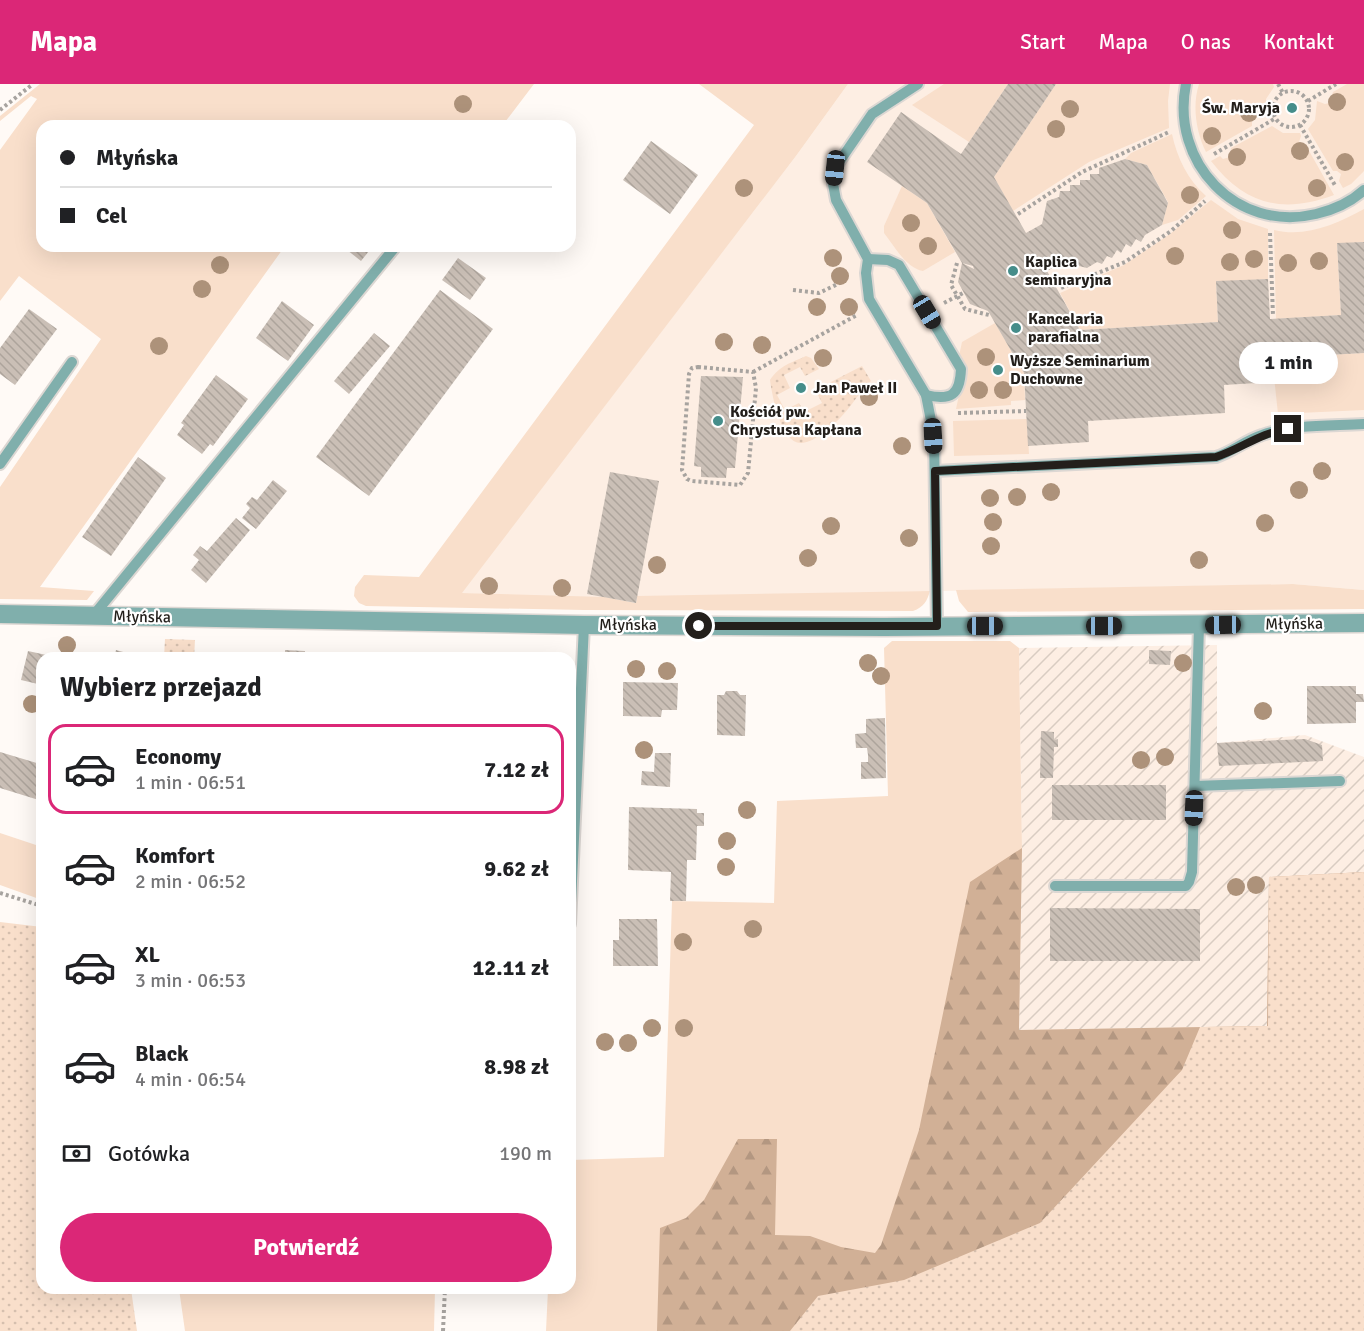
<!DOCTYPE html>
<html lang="pl">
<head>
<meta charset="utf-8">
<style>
	body { margin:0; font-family:Signika,sans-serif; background:#f6f6f6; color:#202124; height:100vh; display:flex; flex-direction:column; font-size:22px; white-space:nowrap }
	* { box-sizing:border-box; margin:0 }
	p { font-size:20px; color:#757577 }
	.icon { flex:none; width:33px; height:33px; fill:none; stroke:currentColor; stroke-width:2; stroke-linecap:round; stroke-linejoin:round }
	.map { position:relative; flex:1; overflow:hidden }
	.sheet { position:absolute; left:36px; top:568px; width:540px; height:642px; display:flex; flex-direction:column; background:#fff; border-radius:18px; box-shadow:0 6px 24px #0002 }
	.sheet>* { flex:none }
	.hud { position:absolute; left:36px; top:36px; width:540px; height:132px; border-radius:18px; box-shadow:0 6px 24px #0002; display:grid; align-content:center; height:132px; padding:0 24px; background:#fff }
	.end { position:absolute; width:27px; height:27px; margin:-14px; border:8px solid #231f1b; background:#fff; box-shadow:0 0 0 3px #fff }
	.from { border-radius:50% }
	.bubble { position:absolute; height:42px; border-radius:21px; background:#fff; box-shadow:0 6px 24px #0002; font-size:20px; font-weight:700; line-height:42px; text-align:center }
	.car { position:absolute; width:18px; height:36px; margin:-18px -9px; border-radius:8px; box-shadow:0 0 4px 2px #0007; background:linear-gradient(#222 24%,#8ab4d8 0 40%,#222 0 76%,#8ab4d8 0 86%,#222 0) }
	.hud b { display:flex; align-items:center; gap:21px; height:57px; font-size:22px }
	.hud b+b { border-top:2px solid #e0e0e0 }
	.hud i { width:15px; height:15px; background:#202124 }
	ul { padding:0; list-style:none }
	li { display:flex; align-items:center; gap:18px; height:90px; margin:0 12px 9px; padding:0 12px; border:3px solid transparent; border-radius:18px }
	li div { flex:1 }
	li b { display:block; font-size:22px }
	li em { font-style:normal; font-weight:700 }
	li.on { border-color:#db2777 }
	li>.icon { width:54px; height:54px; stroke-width:1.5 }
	h2 { padding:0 24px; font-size:27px; line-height:72px }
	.pay { display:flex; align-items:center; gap:15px; height:66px; padding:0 24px; font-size:22px }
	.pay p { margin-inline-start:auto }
	.primary-button { display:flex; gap:12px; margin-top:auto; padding:12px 24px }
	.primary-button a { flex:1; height:69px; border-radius:36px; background:#db2777; color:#fff; font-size:24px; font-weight:700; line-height:69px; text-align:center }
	header { display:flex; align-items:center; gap:36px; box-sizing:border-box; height:84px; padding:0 30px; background:#db2777; color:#fff }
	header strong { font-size:28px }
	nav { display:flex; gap:33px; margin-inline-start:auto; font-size:21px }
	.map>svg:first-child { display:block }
	.built { fill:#fdeee3 }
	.industrial { fill:url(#industrial-furrows) }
	.grass { fill:#f9dfcb }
	.forest { fill:url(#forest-firs) }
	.park { fill:url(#park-dots) }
	.building { fill:url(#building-back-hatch) }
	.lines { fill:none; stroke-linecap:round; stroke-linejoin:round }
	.lane-casing { stroke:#dcd7d3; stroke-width:14 }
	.street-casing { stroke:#dcd7d3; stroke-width:21 }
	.path { stroke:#a7a39f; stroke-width:4; stroke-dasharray:3 3; stroke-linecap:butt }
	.lane { stroke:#80afac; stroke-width:10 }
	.street { stroke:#80afac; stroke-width:18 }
	.tree { fill:#ad927a }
	.route { stroke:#231f1b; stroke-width:8 }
	.poi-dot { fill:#458d8a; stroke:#fff; stroke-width:2 }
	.labels { text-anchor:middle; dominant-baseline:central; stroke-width:4.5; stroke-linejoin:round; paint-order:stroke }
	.poi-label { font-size:16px; font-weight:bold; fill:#231f1b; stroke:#fff; text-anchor:start }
	.street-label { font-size:16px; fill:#231f1b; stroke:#fff }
</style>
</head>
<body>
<header>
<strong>Mapa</strong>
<nav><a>Start</a><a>Mapa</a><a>O nas</a><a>Kontakt</a></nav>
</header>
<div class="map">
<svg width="1364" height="1247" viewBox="0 0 1364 1247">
	<defs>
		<pattern id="industrial-furrows" width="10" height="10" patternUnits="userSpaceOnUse" patternTransform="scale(1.5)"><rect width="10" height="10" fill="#fdeee3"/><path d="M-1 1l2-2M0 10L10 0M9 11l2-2" fill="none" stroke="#d9ccc2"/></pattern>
		<pattern id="forest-firs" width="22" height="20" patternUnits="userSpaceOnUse" patternTransform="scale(1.5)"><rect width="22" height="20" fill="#d1b096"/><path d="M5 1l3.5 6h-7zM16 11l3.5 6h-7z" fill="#b39781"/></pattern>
		<pattern id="park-dots" width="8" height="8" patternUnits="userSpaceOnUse" patternTransform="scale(1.5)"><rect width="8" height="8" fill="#f9dfcb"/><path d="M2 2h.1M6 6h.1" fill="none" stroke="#d5bfae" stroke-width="1.8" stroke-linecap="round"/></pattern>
		<pattern id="building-back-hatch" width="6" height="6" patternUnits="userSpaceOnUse" patternTransform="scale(1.5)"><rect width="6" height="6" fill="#cabfb6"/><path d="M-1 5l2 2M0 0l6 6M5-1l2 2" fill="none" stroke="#ada49c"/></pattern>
	</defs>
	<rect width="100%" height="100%" fill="#fffaf6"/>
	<path class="built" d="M848,0H1364V506L1293,500L586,514L461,509L796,72Z"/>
	<path class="industrial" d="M1217,561V659L1305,651L1364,673V788L1269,793L1268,942L1019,946L1022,764L1019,564Z"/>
	<g class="grass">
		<path d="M40,0H534L502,42H42V162H285L40,503L94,507L87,516L0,515V403L101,255L19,192L0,217V66L37,15L31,12L0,37V32Z"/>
		<path d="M699,0H848L796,72L462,509L605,513L636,519L637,512L930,507C927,517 924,523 913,527L584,526L366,522L359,519L354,512L355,503L364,491L419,493L754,41Z"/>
		<path d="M944,0H1008L969,58L912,21Z"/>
		<path d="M1056,0H1170L1168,17L1169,44L1089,78L1013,127L994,93Z"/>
		<path d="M1199,0H1273L1274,3L1266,15L1267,33C1261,30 1256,30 1252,35V42L1206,68C1196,48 1192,22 1199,0Z"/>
		<path d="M1347,0H1364V87L1351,100L1343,104L1339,97L1341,90L1337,87H1333L1308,45L1315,36L1317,17L1325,20L1329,19L1333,8Z"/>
		<path d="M1272,42L1283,49H1300L1301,52L1298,61L1303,65H1308L1334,111C1283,130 1245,121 1211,77L1220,72L1223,75L1230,73L1231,64Z"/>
		<path d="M1172,50C1177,74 1188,96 1206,112L1178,136L1162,141L1168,118L1147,81L1125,75L1131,69Z"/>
		<path d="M902,102L927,119L955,168L923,187C906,184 895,163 884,149V142Z"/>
		<path d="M1211,116L1238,135L1268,145V195L1216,198L1218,238L1080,246L1060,209L1124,181L1170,150Z"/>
		<path d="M1364,125V158L1337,160L1341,231L1276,235L1274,146C1306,154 1336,140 1364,125Z"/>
		<path d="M995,239L1024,289L1025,316L1011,317V321L956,325L960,306L959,272L962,258Z"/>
		<path d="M1364,269V326L1278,330L1272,274Z"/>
		<path d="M1027,335L1029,370L954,372L953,337Z"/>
		<path d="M1293,500L1364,506V525L968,528L959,517L956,506Z"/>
		<path d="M892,557H1010L1019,564L1022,764L1019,946L1267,942L1269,793L1364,788V1247H546L548,1205L570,1204V1076L664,1073L672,817L774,819L777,717L888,712L884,564Z"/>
		<path d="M0,749L42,763V816L0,801Z"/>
		<path d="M179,1205H435L434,1247H185Z"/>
	</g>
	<path class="forest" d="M1022,764L1019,946L1267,942L1269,793L1364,788V896L1110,1247H657L660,1144L686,1134L704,1116L738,1055H777L775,1151L810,1152L841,1163L875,1169L881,1161L919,1046L970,798Z"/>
	<g class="park">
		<path d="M806,272L811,274L819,285L805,292L800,283L784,291L790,304L777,311L785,326L799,319L804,328L822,319L817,309L828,304L827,300L862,282L871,297C859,308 852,322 841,333C831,343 817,357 802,359C781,361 772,311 770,296C780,281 791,279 806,272Z"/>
		<path d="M165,555L195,556L194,574H164Z"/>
		<path d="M1364,788V1247H790L818,1212L904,1196L1040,1139L1182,986L1200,943L1268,942L1269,793Z"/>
		<path d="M0,838L42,843V1204L131,1205L137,1247H0Z"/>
	</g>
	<g class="building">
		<path d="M1008,0H1056L994,93L1026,149L1042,140L1047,117L1059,113L1060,107H1070V101H1080V96H1090V90H1099V84L1125,75L1147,81L1168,119L1162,141L1145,151L1141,158L1136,155L1131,163L1126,160L1121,169L1117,166L1112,174L1107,172L1102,180L1097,178L1087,184L1063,178L1047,187L1080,246L1218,238L1216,197L1268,195L1270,235L1341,231L1337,159L1364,158V269L1272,274L1273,298L1224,301L1225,329L1088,337L1089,358L1028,362L1024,289L988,227L970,220L958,198L962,179L974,185L973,182L962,179L927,119L867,78L901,28L961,70Z"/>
		<path d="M651,57L698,91L670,130L623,96Z"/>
		<path d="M342,162H373L361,177Z"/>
		<path d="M458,174L486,194L470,216L442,196Z"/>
		<path d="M440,206L493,245L369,412L316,373Z"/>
		<path d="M282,217L314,241L288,277L256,254Z"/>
		<path d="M29,225L57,245L15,301L0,290V264Z"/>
		<path d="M374,249L390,262L349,310L334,297Z"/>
		<path d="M216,291L248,315L213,362L210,360L202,370L177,351L184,341L181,339Z"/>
		<path d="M701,292L743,293L735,384H727L726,394L701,393V383L694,382Z"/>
		<path d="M138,373L166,394L111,472L82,453Z"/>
		<path d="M610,388L659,397L636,519L587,510Z"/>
		<path d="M273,396L287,407L256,445L242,434L250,424L246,420L252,413L257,416Z"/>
		<path d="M236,434L250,446L206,499L191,486L199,476L193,471L200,462L207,467Z"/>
		<path d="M116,566L145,574H114Z"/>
		<path d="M285,566L305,567V574H285Z"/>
		<path d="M1149,566L1171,567L1170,581L1149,580Z"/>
		<path d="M28,567L60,574H42V601L21,596Z"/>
		<path d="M235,571V574H215V572Z"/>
		<path d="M623,598L678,599L677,626H662L661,633L623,632Z"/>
		<path d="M1307,602H1356V610H1363L1364,618H1356V639L1307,640Z"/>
		<path d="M726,607H737L740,611H746L745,652L717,651V611H724Z"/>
		<path d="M885,634L886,694L861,695V678H868V671L867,664H856L855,650L866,649V635Z"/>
		<path d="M1041,647L1054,648V656L1058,655V663H1054L1053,694H1040Z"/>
		<path d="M1305,655L1322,661L1323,677L1219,682L1217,659Z"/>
		<path d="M0,668L40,680L42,674V717L0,704Z"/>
		<path d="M655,669H671L670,703L641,701L642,687L654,688Z"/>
		<rect x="1052" y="701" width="114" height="35"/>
		<path d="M629,723L697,725V729H704V742H697L696,776H687L686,817H670L671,788L628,786Z"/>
		<path d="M1050,824L1200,825V877H1050Z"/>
		<path d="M619,835H657L658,882H613V856H619Z"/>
	</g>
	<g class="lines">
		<defs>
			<g id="lane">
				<path d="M918,0L872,30L835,84L833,100L836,116L868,175L866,189L869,215L926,311L934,352L937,542"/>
				<path d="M1186,0C1170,78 1236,149 1316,130C1333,126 1351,118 1364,106"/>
				<path d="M868,175L888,176L899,181L961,285C960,311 951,317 926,311"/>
				<path d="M0,380L72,278"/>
				<path d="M935,387L1216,373C1232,368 1246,356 1262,351C1294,340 1330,342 1364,340"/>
				<path d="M93,532L396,162"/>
				<path d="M1195,702L1340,697"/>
				<path d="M1055,802H1186L1189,798L1192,788L1199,541"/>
				<path d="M570,840L584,541"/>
			</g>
			<path id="street" d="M0,530L584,541L884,543L1364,539"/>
		</defs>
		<use href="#lane" class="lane-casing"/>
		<use href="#street" class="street-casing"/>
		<g class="path">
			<path d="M1278,0L1283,9"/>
			<circle cx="1291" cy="25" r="18"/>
			<path d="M1308,17L1336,0"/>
			<path d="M0,26L33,0"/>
			<path d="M1300,41L1336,103"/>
			<path d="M1214,70L1276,34"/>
			<path d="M1018,130L1082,88L1169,48"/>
			<path d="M1270,149L1273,232"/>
			<path d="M957,179L951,201L965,225L989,231"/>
			<path d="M1061,204L1125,178L1171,147L1205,117"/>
			<path d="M793,206L819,209L844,197"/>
			<path d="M944,219L963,209"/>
			<path d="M698,283L753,288L756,304L748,389L740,401L691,397L687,395L682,386L689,290L692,284Z"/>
			<path d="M753,288L857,231"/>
			<path d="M958,329L1026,327"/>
			<path d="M0,809L42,822"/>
			<path d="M443,1247L445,1204"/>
		</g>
		<use href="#lane" class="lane"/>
		<use href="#street" class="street"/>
	</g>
	<g class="tree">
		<circle cx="1337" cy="18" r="9"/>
		<circle cx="463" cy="20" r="9"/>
		<circle cx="1070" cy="25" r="9"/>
		<circle cx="1249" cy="29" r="9"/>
		<circle cx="1056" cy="45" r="9"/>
		<circle cx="1212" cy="52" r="9"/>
		<circle cx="1300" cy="67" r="9"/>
		<circle cx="1237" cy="73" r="9"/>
		<circle cx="1345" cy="78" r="9"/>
		<circle cx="744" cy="104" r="9"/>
		<circle cx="1317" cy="104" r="9"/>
		<circle cx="1190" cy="111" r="9"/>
		<circle cx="911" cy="139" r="9"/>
		<circle cx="1232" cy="146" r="9"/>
		<circle cx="928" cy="162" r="9"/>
		<circle cx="1175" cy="172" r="9"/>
		<circle cx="833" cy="174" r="9"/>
		<circle cx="1254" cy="175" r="9"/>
		<circle cx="1319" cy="177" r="9"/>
		<circle cx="1230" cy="178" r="9"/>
		<circle cx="1288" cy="179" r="9"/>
		<circle cx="220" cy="181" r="9"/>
		<circle cx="840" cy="192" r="9"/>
		<circle cx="202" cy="205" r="9"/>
		<circle cx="817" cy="223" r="9"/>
		<circle cx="849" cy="223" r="9"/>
		<circle cx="724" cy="258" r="9"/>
		<circle cx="762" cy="261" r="9"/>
		<circle cx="159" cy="262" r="9"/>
		<circle cx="986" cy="273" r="9"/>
		<circle cx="823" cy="274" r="9"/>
		<circle cx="979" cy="306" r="9"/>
		<circle cx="1003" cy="306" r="9"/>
		<circle cx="869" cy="313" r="9"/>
		<circle cx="902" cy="362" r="9"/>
		<circle cx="1322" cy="387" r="9"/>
		<circle cx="1299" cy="406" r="9"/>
		<circle cx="1051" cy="408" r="9"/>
		<circle cx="1017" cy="413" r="9"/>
		<circle cx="990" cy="414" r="9"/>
		<circle cx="993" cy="438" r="9"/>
		<circle cx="1265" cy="439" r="9"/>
		<circle cx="831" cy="442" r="9"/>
		<circle cx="909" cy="454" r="9"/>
		<circle cx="991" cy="462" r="9"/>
		<circle cx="808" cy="474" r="9"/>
		<circle cx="1199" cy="476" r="9"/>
		<circle cx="657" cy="481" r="9"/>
		<circle cx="489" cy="502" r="9"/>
		<circle cx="562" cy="504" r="9"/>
		<circle cx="67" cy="561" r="9"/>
		<circle cx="868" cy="579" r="9"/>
		<circle cx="1183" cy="579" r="9"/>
		<circle cx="636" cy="585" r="9"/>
		<circle cx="667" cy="587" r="9"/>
		<circle cx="881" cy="592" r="9"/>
		<circle cx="32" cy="620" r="9"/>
		<circle cx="1263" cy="627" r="9"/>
		<circle cx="644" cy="666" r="9"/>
		<circle cx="1165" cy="673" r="9"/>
		<circle cx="1141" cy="676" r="9"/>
		<circle cx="747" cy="726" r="9"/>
		<circle cx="727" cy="757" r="9"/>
		<circle cx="726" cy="783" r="9"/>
		<circle cx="1256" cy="801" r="9"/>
		<circle cx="1236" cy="803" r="9"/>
		<circle cx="753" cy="845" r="9"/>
		<circle cx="683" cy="858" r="9"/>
		<circle cx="652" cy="944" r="9"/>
		<circle cx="684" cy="944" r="9"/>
		<circle cx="605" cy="958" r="9"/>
		<circle cx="628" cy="959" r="9"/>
	</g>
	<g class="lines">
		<path class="route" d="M699,542H937L935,387L1216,373C1243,364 1259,349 1288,345"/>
	</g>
	<g class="poi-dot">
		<circle cx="1292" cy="24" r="6"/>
		<circle cx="1013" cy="187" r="6"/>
		<circle cx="1016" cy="244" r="6"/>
		<circle cx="998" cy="286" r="6"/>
		<circle cx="801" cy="304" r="6"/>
		<circle cx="718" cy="337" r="6"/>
	</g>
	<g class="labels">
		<g class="poi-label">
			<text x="1280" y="24" text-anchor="end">Św. Maryja</text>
			<text x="1025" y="178">Kaplica<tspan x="1025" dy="18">seminaryjna</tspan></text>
			<text x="1028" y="235">Kancelaria<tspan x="1028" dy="18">parafialna</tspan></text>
			<text x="1010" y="277">Wyższe Seminarium<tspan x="1010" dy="18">Duchowne</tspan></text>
			<text x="813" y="304">Jan Paweł II</text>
			<text x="730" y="328">Kościół pw.<tspan x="730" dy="18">Chrystusa Kapłana</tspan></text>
		</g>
		<g class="street-label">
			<text transform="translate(142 533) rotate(1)">Młyńska</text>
			<text transform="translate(1294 540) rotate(-1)">Młyńska</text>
			<text x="628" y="541">Młyńska</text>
		</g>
	</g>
</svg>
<i class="end from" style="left:699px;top:542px"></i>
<i class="end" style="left:1288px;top:345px"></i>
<div class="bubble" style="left:1239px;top:258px;width:99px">1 min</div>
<i class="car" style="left:835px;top:84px;rotate:186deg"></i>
<i class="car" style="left:927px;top:228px;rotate:149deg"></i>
<i class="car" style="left:933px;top:352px;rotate:177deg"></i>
<i class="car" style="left:1223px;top:541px;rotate:269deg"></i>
<i class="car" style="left:985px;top:542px;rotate:90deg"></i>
<i class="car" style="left:1104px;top:542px;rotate:90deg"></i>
<i class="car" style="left:1194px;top:724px;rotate:182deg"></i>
<div class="hud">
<b><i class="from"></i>Młyńska</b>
<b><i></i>Cel</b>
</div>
<section class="sheet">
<h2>Wybierz przejazd</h2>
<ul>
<li class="on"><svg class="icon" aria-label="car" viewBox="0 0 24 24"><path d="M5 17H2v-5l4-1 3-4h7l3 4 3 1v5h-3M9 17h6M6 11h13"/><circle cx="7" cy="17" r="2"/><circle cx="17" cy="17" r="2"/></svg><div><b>Economy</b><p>1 min · 06:51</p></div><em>7.12 zł</em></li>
<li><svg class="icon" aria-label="car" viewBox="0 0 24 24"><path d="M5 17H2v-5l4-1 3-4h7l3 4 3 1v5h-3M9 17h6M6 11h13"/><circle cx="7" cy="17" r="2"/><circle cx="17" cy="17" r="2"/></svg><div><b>Komfort</b><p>2 min · 06:52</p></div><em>9.62 zł</em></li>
<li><svg class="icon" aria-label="car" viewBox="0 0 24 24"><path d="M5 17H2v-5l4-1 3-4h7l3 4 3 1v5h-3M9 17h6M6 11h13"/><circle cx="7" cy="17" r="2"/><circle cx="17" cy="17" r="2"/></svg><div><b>XL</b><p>3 min · 06:53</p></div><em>12.11 zł</em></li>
<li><svg class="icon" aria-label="car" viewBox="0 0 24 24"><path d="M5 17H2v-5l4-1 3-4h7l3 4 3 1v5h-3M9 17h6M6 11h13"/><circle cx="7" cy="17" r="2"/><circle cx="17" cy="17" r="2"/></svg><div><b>Black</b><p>4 min · 06:54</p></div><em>8.98 zł</em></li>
</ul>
<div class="pay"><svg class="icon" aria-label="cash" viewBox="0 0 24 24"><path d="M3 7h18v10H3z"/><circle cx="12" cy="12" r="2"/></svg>Gotówka<p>190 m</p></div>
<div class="primary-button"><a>Potwierdź</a></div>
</section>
</div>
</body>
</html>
